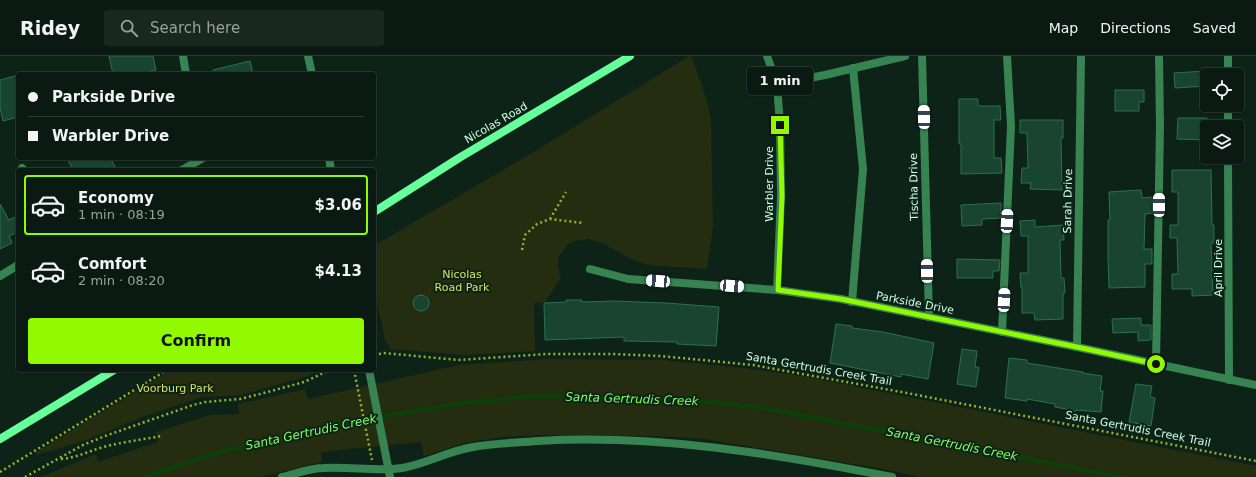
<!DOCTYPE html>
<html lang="en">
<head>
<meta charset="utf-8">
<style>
	body { margin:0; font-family:"DejaVu Sans",sans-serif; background:#182720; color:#f1f3f6; height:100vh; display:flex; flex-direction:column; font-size:15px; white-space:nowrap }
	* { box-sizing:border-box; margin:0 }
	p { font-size:13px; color:#99a19f }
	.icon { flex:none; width:22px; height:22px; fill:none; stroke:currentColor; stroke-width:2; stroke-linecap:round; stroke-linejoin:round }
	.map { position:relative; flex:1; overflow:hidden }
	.sheet { position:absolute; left:16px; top:112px; width:360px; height:204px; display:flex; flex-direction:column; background:#0a1a12; border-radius:4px; box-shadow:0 1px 3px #0004,0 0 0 1px #2a3832 }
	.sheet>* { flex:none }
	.banner { position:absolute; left:16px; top:16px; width:360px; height:88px; border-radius:4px; box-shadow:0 1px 3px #0004,0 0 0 1px #2a3832; display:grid; align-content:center; height:88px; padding:0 12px; background:#0a1a12 }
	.buttons { position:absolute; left:1200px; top:12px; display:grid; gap:8px }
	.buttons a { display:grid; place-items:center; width:44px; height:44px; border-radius:4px; background:#0a1a12; box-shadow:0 1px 3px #0004,0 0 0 1px #2a3832; font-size:20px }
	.end { position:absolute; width:18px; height:18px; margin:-9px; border:5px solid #92fa00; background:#111; box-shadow:0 0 0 2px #111 }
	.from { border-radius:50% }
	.bubble { position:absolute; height:28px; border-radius:4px; background:#0a1a12; box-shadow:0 1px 3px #0004,0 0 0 1px #2a3832; font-size:13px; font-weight:800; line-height:28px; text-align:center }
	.car { position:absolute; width:12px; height:24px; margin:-12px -6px; border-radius:5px; box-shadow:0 0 3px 1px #0007; background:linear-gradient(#fff 24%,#345 0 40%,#fff 0 76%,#345 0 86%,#fff 0) }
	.banner b { display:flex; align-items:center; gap:14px; height:38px; font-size:15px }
	.banner b+b { border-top:1px solid #2a3832 }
	.banner i { width:10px; height:10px; background:#f1f3f6 }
	ul { padding:7px 0 0; list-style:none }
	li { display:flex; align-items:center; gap:12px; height:60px; margin:0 8px 6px; padding:0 4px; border:2px solid transparent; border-radius:4px }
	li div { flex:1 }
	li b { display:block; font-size:15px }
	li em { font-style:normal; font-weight:800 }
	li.active { border-color:#92fa00 }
	li>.icon { width:36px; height:36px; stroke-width:1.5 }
	.primary-button { display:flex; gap:8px; margin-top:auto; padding:8px 12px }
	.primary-button a { flex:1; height:46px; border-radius:4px; background:#92fa00; color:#111; font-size:16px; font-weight:800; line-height:46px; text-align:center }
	header { display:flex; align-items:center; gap:24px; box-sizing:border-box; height:56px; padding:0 20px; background:#0a1a12; border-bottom:1px solid #2a3832 }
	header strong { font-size:19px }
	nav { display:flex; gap:22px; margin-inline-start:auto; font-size:14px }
	.search { width:280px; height:36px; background:#182720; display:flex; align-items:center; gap:10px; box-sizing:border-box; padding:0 14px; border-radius:4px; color:#99a19f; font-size:15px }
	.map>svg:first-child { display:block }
	.green { fill:#252d10 }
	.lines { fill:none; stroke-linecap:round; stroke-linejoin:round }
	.stream { stroke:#0b4108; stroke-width:4 }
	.building { fill:#194430; stroke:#2b714f }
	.path { stroke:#93b62c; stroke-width:2.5; stroke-dasharray:2 3; stroke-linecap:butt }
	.lane { stroke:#378352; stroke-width:8 }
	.street { stroke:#378352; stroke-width:8 }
	.secondary { stroke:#66ff9b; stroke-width:8 }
	.route { stroke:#92fa00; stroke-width:5 }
	.labels { text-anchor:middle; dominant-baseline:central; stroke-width:4; stroke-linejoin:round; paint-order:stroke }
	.street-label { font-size:11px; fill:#cfffe4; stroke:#0d2318 }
	.park-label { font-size:11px; fill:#d8e159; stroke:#0d2318 }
	.water-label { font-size:12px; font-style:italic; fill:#81ff5d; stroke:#0d2318 }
</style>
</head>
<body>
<header>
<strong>Ridey</strong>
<div class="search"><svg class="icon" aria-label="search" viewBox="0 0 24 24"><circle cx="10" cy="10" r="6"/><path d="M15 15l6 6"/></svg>Search here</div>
<nav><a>Map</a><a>Directions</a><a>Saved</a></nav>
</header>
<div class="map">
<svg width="1256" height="421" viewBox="0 0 1256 421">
	<rect width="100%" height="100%" fill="#0d2318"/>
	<g class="green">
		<path d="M689,0H691C699,21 707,42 711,64L713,171L707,213L648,209L633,204L602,187L589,183L576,185L568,188L559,200L558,212L561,222L545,246L534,247L535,295L463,299L391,293L385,284L374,232V193L377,188L534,96Z"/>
		<path d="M548,303L662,304L752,313L802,320L1256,410V421H920L877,412L705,383L655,380L542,379L500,381L464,387L424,400L421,386L321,396L322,406L260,421H41L96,398L98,406L158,386L156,376L210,359L239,358L238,348L305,333L308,343L459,309Z"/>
		<path d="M171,314H319L308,320L241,339L202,341L140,362L89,383L37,399L35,397Z"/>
	</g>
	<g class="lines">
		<path class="stream" d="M145,421L213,398L333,369L468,346L543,340L690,344L763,352L1121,421"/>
	</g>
	<g class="building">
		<path d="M109,0H153L156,14L133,18H113Z"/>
		<path d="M250,5L253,18H213V14Z"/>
		<path d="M1206,15V30L1175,32L1174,17Z"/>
		<path d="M15,20L18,32V61L3,65L0,52V24Z"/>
		<path d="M1115,34H1144V46H1139V55H1115Z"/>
		<path d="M959,43H978V50H1000L1001,64H994V102H1001L1002,117L961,118V88H959Z"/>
		<path d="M1178,62H1207V84L1177,83Z"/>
		<path d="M1020,64H1063V82H1061L1062,134L1030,133L1031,127H1021L1022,112H1028L1027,77H1020Z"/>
		<path d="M67,102H110L117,114H73Z"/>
		<path d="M1172,114H1211L1212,169H1214V187H1211L1213,239L1192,240V233H1172V218H1178L1177,182H1170V169H1178V136H1172Z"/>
		<path d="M1141,134L1142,142L1152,141L1153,157L1145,158L1144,193H1152V208H1145V231L1109,232L1108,201V164H1110L1109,136Z"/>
		<path d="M1001,147V162L982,163V169L962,170L961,149Z"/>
		<path d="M0,148L9,164L15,161L18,167V176L9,180L12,187L0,193Z"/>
		<path d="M1035,164V171L1063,169L1064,184H1060L1061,222H1064L1065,237H1063V263L1035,264L1034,257H1022V232H1021L1020,217H1028V180H1021L1020,165Z"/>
		<path d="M957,203L1000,204L999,215H993V222H957Z"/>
		<circle cx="421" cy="247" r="8"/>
		<path d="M566,244H582V246L614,245L666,247L719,251L716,290L677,288V286L624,285V281L545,284L544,247L566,246Z"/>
		<path d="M1141,262V269H1151V284L1138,285V276L1113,277L1112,263Z"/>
		<path d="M836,268L852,270V272L883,276L934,287L928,323L901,318V321L830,307Z"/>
		<path d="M962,293L977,295L975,311H979L976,331L957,328Z"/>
		<path d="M1009,302L1027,304V307L1083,316L1082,317L1102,320L1100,335H1103L1101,356L1076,354V355L1055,351V348L1027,343V345L1005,342Z"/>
		<path d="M1136,328L1152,330L1150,341L1155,342L1151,370L1129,366Z"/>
	</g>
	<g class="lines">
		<g class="path">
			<path d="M550,163L566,136"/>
			<path d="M522,194L525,179L537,168L550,163L583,167"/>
			<path d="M374,299L384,297L458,304L547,298H613L661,300L753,309L907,337L1256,405"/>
			<path d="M354,314L372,404"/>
			<path d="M61,403C75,402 87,396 100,392C120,386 141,384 161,380"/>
			<path d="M0,416L167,314"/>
			<path d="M25,421L83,389L105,380L193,349L205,346L240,343L260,338L304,326L330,314"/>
		</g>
		<g class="lane">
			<path d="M852,246L863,113L853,12"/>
			<path d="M1002,276L1011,70L1007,0"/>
			<path d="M1156,308L1160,70L1159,0"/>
			<path d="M282,421C295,418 310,412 324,412C350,410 376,416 402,412C426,408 448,395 473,391C494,387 516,387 538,385C657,378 776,398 892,421"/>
		</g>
		<g class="street">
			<path d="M183,0L186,18"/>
			<path d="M308,0L312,18"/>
			<path d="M767,0L777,28L780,69L781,140L777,234"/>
			<path d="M922,0L929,261"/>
			<path d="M1228,0V19"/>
			<path d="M777,28L825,19L905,0"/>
			<path d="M1228,49V71"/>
			<path d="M1228,101L1229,324"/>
			<path d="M329,102L331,114"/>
			<path d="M22,112L24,114"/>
			<path d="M182,114L203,102"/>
			<path d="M590,213L628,223L777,234L841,243L1077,291L1256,329"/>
			<path d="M0,220L18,209"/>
			<path d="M1077,291L1081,0"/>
			<path d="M369,314L390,421"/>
		</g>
		<g class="secondary">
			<path d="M374,156L459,102L630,0"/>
			<path d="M0,383L114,314"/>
		</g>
	</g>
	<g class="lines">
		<path class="route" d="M780,69L782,140L778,234L841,243L1077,291L1156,308"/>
	</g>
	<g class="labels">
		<g class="street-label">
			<text transform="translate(496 67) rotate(-30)">Nicolas Road</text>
			<text transform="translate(769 128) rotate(-90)">Warbler Drive</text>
			<text transform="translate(914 131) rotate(-91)">Tischa Drive</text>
			<text transform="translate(1068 145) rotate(-89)">Sarah Drive</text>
			<text transform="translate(1218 212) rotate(-90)">April Drive</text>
			<text transform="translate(915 247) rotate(11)">Parkside Drive</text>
			<text transform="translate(819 313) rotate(10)">Santa Gertrudis Creek Trail</text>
			<text transform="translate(1138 373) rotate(11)">Santa Gertrudis Creek Trail</text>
		</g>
		<g class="park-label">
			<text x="462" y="218">Nicolas<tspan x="462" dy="13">Road Park</tspan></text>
			<text x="175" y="332">Voorburg Park</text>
		</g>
		<g class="water-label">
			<text transform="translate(632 343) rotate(2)">Santa Gertrudis Creek</text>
			<text transform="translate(311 376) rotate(-12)">Santa Gertrudis Creek</text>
			<text transform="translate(952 388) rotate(11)">Santa Gertrudis Creek</text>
		</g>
	</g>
</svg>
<div class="buttons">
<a><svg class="icon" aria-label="locate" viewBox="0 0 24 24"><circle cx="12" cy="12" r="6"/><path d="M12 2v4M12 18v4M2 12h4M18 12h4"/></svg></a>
<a><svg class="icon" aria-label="layers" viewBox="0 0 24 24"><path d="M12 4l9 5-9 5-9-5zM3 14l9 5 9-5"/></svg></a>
</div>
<i class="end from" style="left:1156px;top:308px"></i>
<i class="end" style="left:780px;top:69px"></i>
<div class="bubble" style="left:747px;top:11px;width:66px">1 min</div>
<i class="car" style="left:924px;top:61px;rotate:359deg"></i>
<i class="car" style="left:1159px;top:149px;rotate:0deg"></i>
<i class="car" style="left:1007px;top:165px;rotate:3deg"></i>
<i class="car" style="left:927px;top:215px;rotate:359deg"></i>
<i class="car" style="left:658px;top:225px;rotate:274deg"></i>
<i class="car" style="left:732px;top:230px;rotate:94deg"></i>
<i class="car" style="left:1004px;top:244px;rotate:3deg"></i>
<div class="banner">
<b><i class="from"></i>Parkside Drive</b>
<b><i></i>Warbler Drive</b>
</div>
<section class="sheet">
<ul>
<li class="active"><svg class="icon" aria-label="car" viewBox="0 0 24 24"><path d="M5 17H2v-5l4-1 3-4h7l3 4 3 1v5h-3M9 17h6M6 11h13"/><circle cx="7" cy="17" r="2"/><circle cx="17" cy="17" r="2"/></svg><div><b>Economy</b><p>1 min · 08:19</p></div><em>$3.06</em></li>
<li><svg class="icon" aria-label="car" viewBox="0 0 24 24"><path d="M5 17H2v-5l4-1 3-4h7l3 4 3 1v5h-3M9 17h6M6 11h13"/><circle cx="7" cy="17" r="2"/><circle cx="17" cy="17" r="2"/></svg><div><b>Comfort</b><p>2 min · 08:20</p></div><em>$4.13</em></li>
</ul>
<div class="primary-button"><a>Confirm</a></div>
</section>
</div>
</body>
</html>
